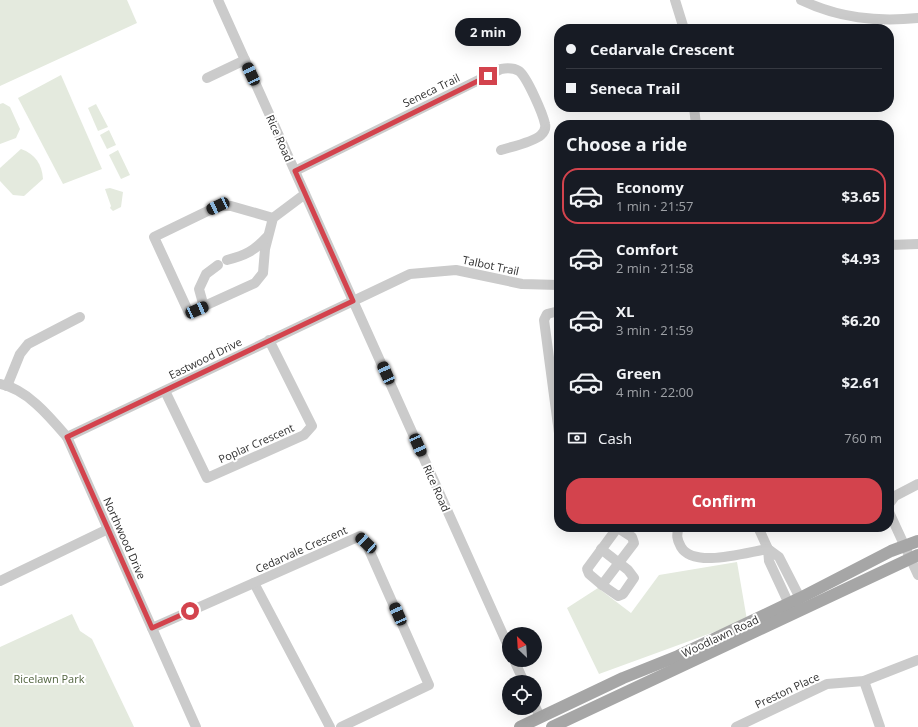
<!DOCTYPE html>
<html lang="en">
<head>
<meta charset="utf-8">
<style>
	body { margin:0; font-family:"Open Sans",sans-serif; background:#20242c; color:#f1f3f6; height:100vh; display:flex; flex-direction:column; font-size:15px; white-space:nowrap }
	* { box-sizing:border-box; margin:0 }
	p { font-size:13px; color:#9ea1a6 }
	.icon { flex:none; width:22px; height:22px; fill:none; stroke:currentColor; stroke-width:2; stroke-linecap:round; stroke-linejoin:round }
	.map { position:relative; flex:1; overflow:hidden }
	.details { position:absolute; left:554px; top:120px; width:340px; height:412px; display:flex; flex-direction:column; background:#171b24; border-radius:16px; box-shadow:0 4px 16px #0002 }
	.details>* { flex:none }
	.banner { position:absolute; left:554px; top:24px; width:340px; height:88px; border-radius:16px; box-shadow:0 4px 16px #0002; display:grid; align-content:center; height:88px; padding:0 12px; background:#171b24 }
	.needle { width:26px; rotate:335deg }
	.tools { position:absolute; left:502px; top:627px; display:grid; gap:8px }
	.tools a { display:grid; place-items:center; width:40px; height:40px; border-radius:50%; background:#171b24; box-shadow:0 4px 16px #0002; font-size:20px }
	.end { position:absolute; width:18px; height:18px; margin:-9px; border:5px solid #d3434d; background:#fff; box-shadow:0 0 0 2px #fff }
	.from { border-radius:50% }
	.bubble { position:absolute; height:28px; border-radius:14px; background:#171b24; box-shadow:0 4px 16px #0002; font-size:13px; font-weight:700; line-height:28px; text-align:center }
	.car { position:absolute; width:12px; height:24px; margin:-12px -6px; border-radius:5px; box-shadow:0 0 3px 1px #0007; background:linear-gradient(#222 24%,#8ab4d8 0 40%,#222 0 76%,#8ab4d8 0 86%,#222 0) }
	.banner b { display:flex; align-items:center; gap:14px; height:38px; font-size:15px }
	.banner b+b { border-top:1px solid #363941 }
	.banner i { width:10px; height:10px; background:#f1f3f6 }
	ul { padding:0; list-style:none }
	li { display:flex; align-items:center; gap:12px; height:56px; margin:0 8px 6px; padding:0 4px; border:2px solid transparent; border-radius:16px }
	li div { flex:1 }
	li b { display:block; font-size:15px }
	li em { font-style:normal; font-weight:700 }
	li.active { border-color:#d3434d }
	li>.icon { width:36px; height:36px; stroke-width:1.5 }
	h2 { padding:0 12px; font-size:18px; line-height:48px }
	.pay { display:flex; align-items:center; gap:10px; height:44px; padding:0 12px; font-size:15px }
	.pay p { margin-inline-start:auto }
	.cta { display:flex; gap:8px; margin-top:auto; padding:8px 12px }
	.cta a { flex:1; height:46px; border-radius:16px; background:#d3434d; color:#fff; font-size:16px; font-weight:700; line-height:46px; text-align:center }
	.map>svg:first-child { display:block }
	.green { fill:#e4eade }
	.lines { fill:none; stroke-linecap:round; stroke-linejoin:round }
	.minor { stroke:#cbcbcb; stroke-width:10 }
	.major { stroke:#a6a6a6; stroke-width:12 }
	.route { stroke:#d3434d; stroke-width:5 }
	.labels { text-anchor:middle; dominant-baseline:central; stroke-width:4; stroke-linejoin:round; paint-order:stroke }
	.street-label { font-size:11px; fill:#2e2e2e; stroke:#fff }
	.park-label { font-size:11px; fill:#526540; stroke:#fff }
</style>
</head>
<body>
<div class="map">
<svg width="918" height="727" viewBox="0 0 918 727">
	<rect width="100%" height="100%" fill="#fff"/>
	<g class="green">
		<path d="M0,0H127L137,23L0,86Z"/>
		<path d="M61,75L102,169L63,184L18,98Z"/>
		<path d="M3,103L10,107L20,129L16,138L0,144V104Z"/>
		<path d="M96,104L108,127L98,131L88,108Z"/>
		<path d="M109,130L116,145L107,149L100,135Z"/>
		<path d="M21,149C35,154 42,164 43,179L24,196L13,195L0,181V168Z"/>
		<path d="M118,150L130,175L121,179L109,155Z"/>
		<path d="M110,188L123,192L121,207L113,211L110,208L111,206L105,189Z"/>
		<path d="M737,562L747,620L599,674L567,608L598,588L631,613L659,575Z"/>
		<path d="M72,614L80,631L92,639L134,727H0V647Z"/>
	</g>
	<g class="lines">
		<g class="minor">
			<path d="M218,0L509,648"/>
			<path d="M675,0L684,29"/>
			<path d="M801,0C839,18 876,22 918,18"/>
			<path d="M207,78L245,60"/>
			<path d="M694,107L696,125"/>
			<path d="M295,171L501,69C507,68 514,68 519,71C527,77 543,114 545,124C546,128 544,132 541,135C534,142 511,147 501,150"/>
			<path d="M273,218L265,249L263,273L255,283L189,313L154,237L218,206H231L273,218L305,194"/>
			<path d="M889,245L918,244"/>
			<path d="M227,260C246,255 254,251 267,237"/>
			<path d="M204,307L199,289L206,274L218,265"/>
			<path d="M559,311L547,314L544,320L559,433"/>
			<path d="M0,384C27,389 50,417 67,437L196,727"/>
			<path d="M7,386L20,354L28,344L80,317"/>
			<path d="M165,391L207,478L304,435L312,426L269,340"/>
			<path d="M67,437L410,274L456,270L522,284L559,285"/>
			<path d="M889,504L895,496L918,484"/>
			<path d="M889,512L918,575"/>
			<path d="M679,527C676,535 677,540 681,547C694,569 747,552 768,549"/>
			<path d="M758,527L768,549L769,561L789,604"/>
			<path d="M618,528L632,537L634,543L602,585L589,574L587,569L618,527"/>
			<path d="M601,549L628,570L634,578L623,594L618,596L602,585"/>
			<path d="M768,549L779,557L800,598"/>
			<path d="M0,581L108,529"/>
			<path d="M254,583L330,727"/>
			<path d="M152,628L360,536L366,543L429,685L341,727"/>
			<path d="M514,660L524,682"/>
			<path d="M864,681L880,727"/>
			<path d="M535,706L540,717"/>
			<path d="M736,727L827,684L864,681L918,660"/>
		</g>
		<g class="major">
			<path d="M520,727L623,678L678,656L800,598L891,551L918,541"/>
			<path d="M552,727L918,555"/>
		</g>
	</g>
	<g class="lines">
		<path class="route" d="M190,611L152,628L67,437L353,301L295,171L488,76"/>
	</g>
	<g class="labels">
		<g class="street-label">
			<text transform="translate(431 90) rotate(-26)">Seneca Trail</text>
			<text transform="translate(280 138) rotate(66)">Rice Road</text>
			<text transform="translate(491 265) rotate(12)">Talbot Trail</text>
			<text transform="translate(205 358) rotate(-26)">Eastwood Drive</text>
			<text transform="translate(256 443) rotate(-24)">Poplar Crescent</text>
			<text transform="translate(437 488) rotate(66)">Rice Road</text>
			<text transform="translate(125 538) rotate(66)">Northwood Drive</text>
			<text transform="translate(301 549) rotate(-24)">Cedarvale Crescent</text>
			<text transform="translate(720 636) rotate(-25)">Woodlawn Road</text>
			<text transform="translate(787 690) rotate(-25)">Preston Place</text>
		</g>
		<g class="park-label">
			<text x="49" y="678">Ricelawn Park</text>
		</g>
	</g>
</svg>
<div class="tools">
<a><svg class="needle" viewBox="-14 -14 28 28"><path d="M0-13l5 13h-10z" fill="#e53935"/><path d="M0 13l5-13h-10z" fill="#9ea1a6"/></svg></a>
<a><svg class="icon" aria-label="locate" viewBox="0 0 24 24"><circle cx="12" cy="12" r="6"/><path d="M12 2v4M12 18v4M2 12h4M18 12h4"/></svg></a>
</div>
<i class="end from" style="left:190px;top:611px"></i>
<i class="end" style="left:488px;top:76px"></i>
<div class="bubble" style="left:455px;top:18px;width:66px">2 min</div>
<i class="car" style="left:251px;top:74px;rotate:335deg"></i>
<i class="car" style="left:218px;top:206px;rotate:245deg"></i>
<i class="car" style="left:197px;top:310px;rotate:66deg"></i>
<i class="car" style="left:386px;top:373px;rotate:336deg"></i>
<i class="car" style="left:418px;top:445px;rotate:156deg"></i>
<i class="car" style="left:366px;top:543px;rotate:313deg"></i>
<i class="car" style="left:398px;top:614px;rotate:336deg"></i>
<div class="banner">
<b><i class="from"></i>Cedarvale Crescent</b>
<b><i></i>Seneca Trail</b>
</div>
<section class="details">
<h2>Choose a ride</h2>
<ul>
<li class="active"><svg class="icon" aria-label="car" viewBox="0 0 24 24"><path d="M5 17H2v-5l4-1 3-4h7l3 4 3 1v5h-3M9 17h6M6 11h13"/><circle cx="7" cy="17" r="2"/><circle cx="17" cy="17" r="2"/></svg><div><b>Economy</b><p>1 min · 21:57</p></div><em>$3.65</em></li>
<li><svg class="icon" aria-label="car" viewBox="0 0 24 24"><path d="M5 17H2v-5l4-1 3-4h7l3 4 3 1v5h-3M9 17h6M6 11h13"/><circle cx="7" cy="17" r="2"/><circle cx="17" cy="17" r="2"/></svg><div><b>Comfort</b><p>2 min · 21:58</p></div><em>$4.93</em></li>
<li><svg class="icon" aria-label="car" viewBox="0 0 24 24"><path d="M5 17H2v-5l4-1 3-4h7l3 4 3 1v5h-3M9 17h6M6 11h13"/><circle cx="7" cy="17" r="2"/><circle cx="17" cy="17" r="2"/></svg><div><b>XL</b><p>3 min · 21:59</p></div><em>$6.20</em></li>
<li><svg class="icon" aria-label="car" viewBox="0 0 24 24"><path d="M5 17H2v-5l4-1 3-4h7l3 4 3 1v5h-3M9 17h6M6 11h13"/><circle cx="7" cy="17" r="2"/><circle cx="17" cy="17" r="2"/></svg><div><b>Green</b><p>4 min · 22:00</p></div><em>$2.61</em></li>
</ul>
<div class="pay"><svg class="icon" aria-label="cash" viewBox="0 0 24 24"><path d="M3 7h18v10H3z"/><circle cx="12" cy="12" r="2"/></svg>Cash<p>760 m</p></div>
<div class="cta"><a>Confirm</a></div>
</section>
</div>
</body>
</html>
